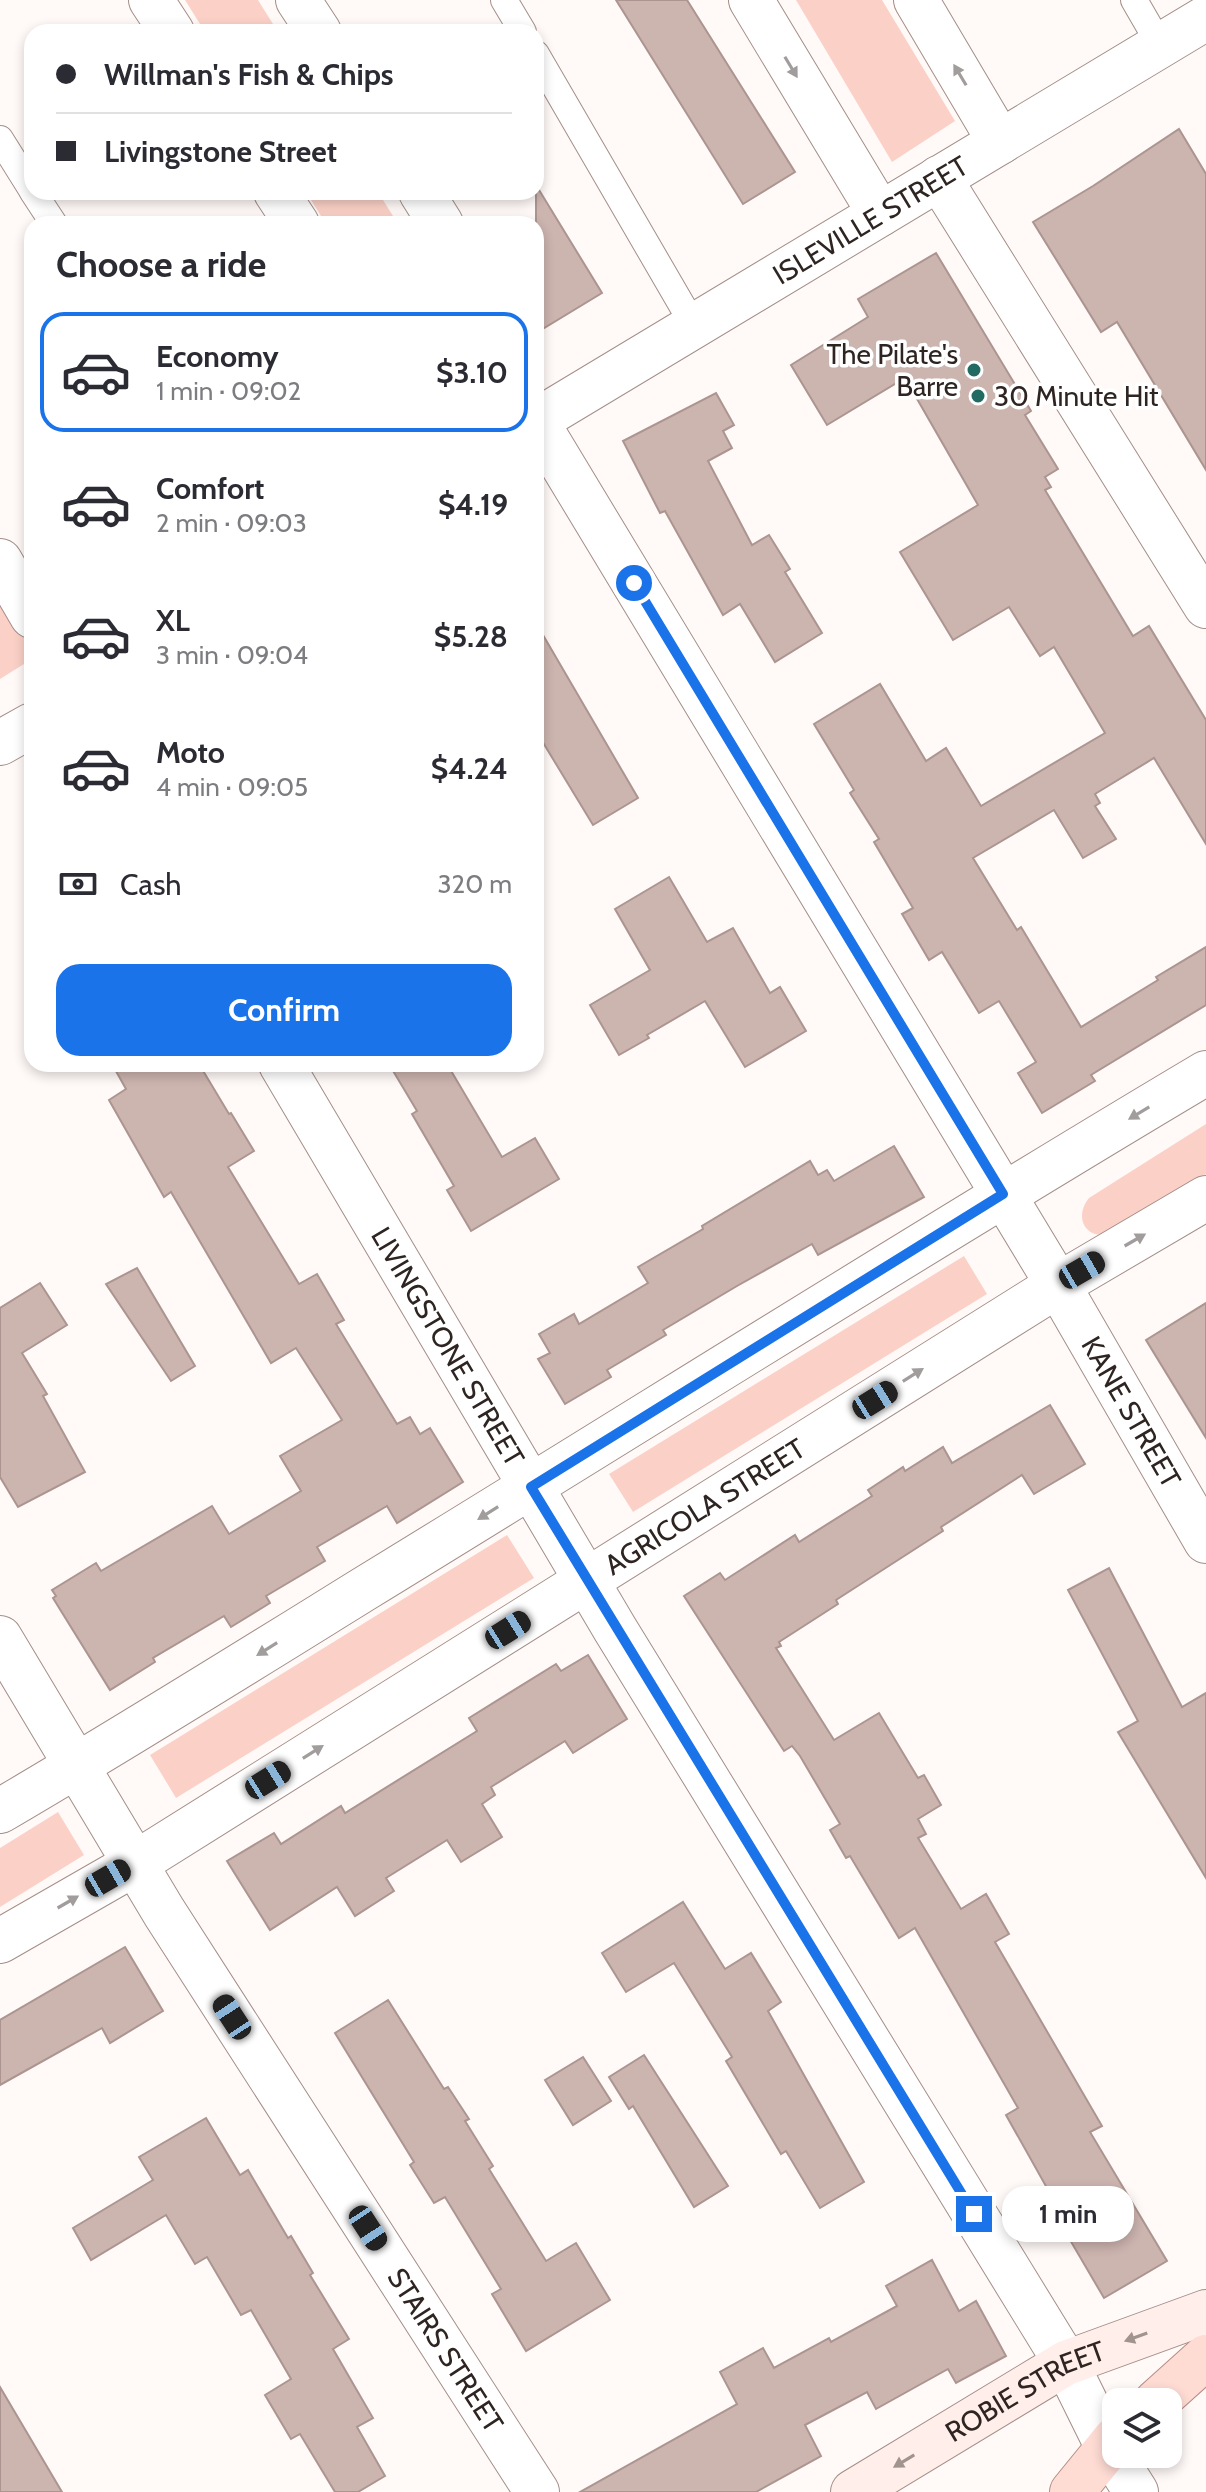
<!DOCTYPE html>
<html lang="en">
<head>
<meta charset="utf-8">
<style>
	body { margin:0; font-family:Cabin,sans-serif; background:#f2f2f3; color:#2b2b33; height:100vh; display:flex; flex-direction:column; font-size:30px; white-space:nowrap }
	* { box-sizing:border-box; margin:0 }
	p { font-size:26px; color:#7c7c81 }
	.icon { flex:none; width:44px; height:44px; fill:none; stroke:currentColor; stroke-width:2; stroke-linecap:round; stroke-linejoin:round }
	.map { position:relative; flex:1; overflow:hidden }
	.details { position:absolute; left:24px; top:216px; width:520px; height:856px; display:flex; flex-direction:column; background:#fff; border-radius:24px; box-shadow:0 4px 12px #0003 }
	.details>* { flex:none }
	.top-card { position:absolute; left:24px; top:24px; width:520px; height:176px; border-radius:24px; box-shadow:0 4px 12px #0003; display:grid; align-content:center; height:176px; padding:0 32px; background:#fff }
	.controls { position:absolute; left:1102px; top:2388px; display:grid; gap:16px }
	.controls a { display:grid; place-items:center; width:80px; height:80px; border-radius:16px; background:#fff; box-shadow:0 4px 12px #0003; font-size:40px }
	.end { position:absolute; width:36px; height:36px; margin:-18px; border:10px solid #1a73e8; background:#fff; box-shadow:0 0 0 4px #fff }
	.from { border-radius:50% }
	.bubble { position:absolute; height:56px; border-radius:24px; background:#fff; box-shadow:0 4px 12px #0003; font-size:26px; font-weight:700; line-height:56px; text-align:center }
	.car { position:absolute; width:24px; height:48px; margin:-24px -12px; border-radius:10px; box-shadow:0 0 6px 2px #0007; background:linear-gradient(#222 24%,#8ab4d8 0 40%,#222 0 76%,#8ab4d8 0 86%,#222 0) }
	.top-card b { display:flex; align-items:center; gap:28px; height:76px; font-size:30px }
	.top-card b+b { border-top:2px solid #e1e1e2 }
	.top-card i { width:20px; height:20px; background:#2b2b33 }
	ul { padding:0; list-style:none }
	li { display:flex; align-items:center; gap:24px; height:120px; margin:0 16px 12px; padding:0 16px; border:4px solid transparent; border-radius:24px }
	li div { flex:1 }
	li b { display:block; font-size:30px }
	li em { font-style:normal; font-weight:700 }
	li.on { border-color:#1a73e8 }
	li>.icon { width:72px; height:72px; stroke-width:1.5 }
	h2 { padding:0 32px; font-size:36px; line-height:96px }
	.pay { display:flex; align-items:center; gap:20px; height:88px; padding:0 32px; font-size:30px }
	.pay p { margin-inline-start:auto }
	.button { display:flex; gap:16px; margin-top:auto; padding:16px 32px }
	.button a { flex:1; height:92px; border-radius:24px; background:#1a73e8; color:#fff; font-size:32px; font-weight:700; line-height:92px; text-align:center }
	.map>svg:first-child { display:block }
	.green { fill:#fbd1c7 }
	.building { fill:#ccb4af; stroke:#ac9590; stroke-width:2 }
	.lines { fill:none; stroke-linecap:round; stroke-linejoin:round }
	.lane-casing { stroke:#a48e88; stroke-width:28 }
	.street-casing { stroke:#a48e88; stroke-width:46 }
	.secondary-casing { stroke:#a48e88; stroke-width:46 }
	.primary-casing { stroke:#b58d83; stroke-width:46 }
	.lane { stroke:#fff; stroke-width:26 }
	.street { stroke:#fff; stroke-width:44 }
	.secondary { stroke:#ffeee9; stroke-width:44 }
	.primary { stroke:#fedcd4; stroke-width:44 }
	.oneway { fill:#a19d9c }
	.oneway2 { fill:#a1948f }
	.route { stroke:#1a73e8; stroke-width:10 }
	.poi-dot { fill:#226b62; stroke:#fff; stroke-width:3 }
	.labels { text-anchor:middle; dominant-baseline:central; stroke-width:7; stroke-linejoin:round; paint-order:stroke }
	.street-label { font-size:28px; fill:#2e2522; stroke:#fff }
	.poi-label { font-size:28px; fill:#2e2522; stroke:#fff; text-anchor:end }
</style>
</head>
<body>
<div class="map">
<svg width="1206" height="2492" viewBox="0 0 1206 2492">
	<rect width="100%" height="100%" fill="#fffaf8"/>
	<g class="green">
		<path d="M185,0H258L278,32H205Z"/>
		<path d="M796,0H882L955,121L892,162Z"/>
		<path d="M306,192H378L398,224H326Z"/>
		<path d="M0,575L32,627V659L0,679Z"/>
		<path d="M1206,1124V1174L1110,1234C1084,1240 1074,1216 1089,1198Z"/>
		<path d="M964,1256L987,1294L633,1512L609,1474Z"/>
		<path d="M507,1535L534,1578L176,1798L150,1755Z"/>
		<path d="M58,1812L84,1855L0,1907V1848Z"/>
	</g>
	<g class="building">
		<path d="M616,0H687L795,172L743,204Z"/>
		<path d="M1179,129L1206,174V470L1117,322L1101,332L1033,222L1093,186Z"/>
		<path d="M536,185L602,293L536,333Z"/>
		<path d="M936,253L1031,411L1025,415L1058,469L1045,477L1051,487L1045,490L1133,636L1149,626L1206,720V844L1154,758L1095,794L1100,803L1095,806L1116,839L1083,858L1054,810L973,858L1017,930L1021,927L1081,1027L1158,980L1156,977L1206,947V1005L1091,1075L1095,1081L1042,1113L1018,1073L1036,1062L999,1001L979,1013L942,952L929,960L902,914L913,908L874,842L879,839L850,793L854,790L814,724L880,684L926,761L946,748L981,806L1105,733L1054,647L1040,656L1009,607L953,640L900,552L978,505L905,378L827,425L791,365L868,317L858,299Z"/>
		<path d="M716,393L734,425L723,431L732,448L708,461L752,545L769,535L790,569L785,572L822,633L775,662L740,604L723,615L665,511L660,513L623,441Z"/>
		<path d="M536,623L638,798L593,825L536,731Z"/>
		<path d="M669,877L707,942L733,928L770,993L780,987L806,1031L745,1067L705,1001L647,1035L649,1038L619,1055L590,1005L650,970L615,909Z"/>
		<path d="M112,1064H199L229,1114L231,1113L254,1151L228,1167L299,1284L317,1274L344,1320L336,1324L397,1424L410,1417L420,1434L430,1428L463,1482L397,1523L387,1506L317,1547L325,1561L266,1596L270,1603L231,1627L224,1616L153,1658L155,1662L110,1690L53,1598L56,1596L52,1590L96,1563L101,1571L212,1506L229,1534L301,1491L280,1456L342,1420L296,1348L271,1363L171,1192L164,1197L109,1100L126,1089Z"/>
		<path d="M389,1064H447L502,1157L535,1138L559,1179L471,1231L447,1190L454,1186L412,1114L417,1111Z"/>
		<path d="M894,1146L924,1197L818,1255L812,1244L737,1286L663,1330L666,1335L607,1370L611,1377L565,1404L538,1359L550,1353L539,1334L574,1314L579,1324L648,1283L638,1267L703,1229L702,1226L810,1161L818,1175L827,1170L834,1181Z"/>
		<path d="M137,1268L195,1366L171,1381L106,1284Z"/>
		<path d="M40,1283L67,1325L22,1353L47,1394L43,1396L85,1472L18,1507L0,1477V1308Z"/>
		<path d="M1206,1303V1438L1146,1340Z"/>
		<path d="M1050,1405L1085,1464L1034,1494L1022,1475L941,1527L943,1531L836,1600L838,1604L779,1642L781,1646L776,1648L834,1740L879,1713L918,1778L924,1775L941,1805L918,1819L926,1834L918,1838L961,1909L986,1894L1009,1934L995,1942L1102,2126L1090,2132L1167,2261L1104,2298L1042,2192L1047,2188L1006,2115L1018,2108L915,1928L899,1938L850,1856L846,1858L830,1830L840,1824L800,1756L792,1746L784,1751L684,1596L720,1573L725,1580L795,1535L799,1542L872,1496L868,1490L903,1467L905,1471L943,1447L952,1463Z"/>
		<path d="M1109,1568L1182,1707L1206,1693V1878L1118,1732L1138,1721L1068,1590Z"/>
		<path d="M588,1655L627,1719L573,1753L565,1741L491,1787L495,1795L482,1804L502,1837L461,1862L447,1840L386,1878L394,1891L355,1916L337,1887L270,1930L227,1861L274,1833L281,1844L341,1806L345,1813L477,1731L469,1718L556,1664L561,1671Z"/>
		<path d="M683,1902L725,1969L751,1953L781,2002L768,2011L864,2182L820,2208L786,2151L781,2154L726,2061L732,2057L674,1963L626,1992L602,1953Z"/>
		<path d="M125,1947L163,2011L110,2043L102,2028L0,2085V2020Z"/>
		<path d="M388,2000L444,2089L448,2087L469,2119L465,2121L493,2166L489,2169L546,2261L576,2243L610,2300L526,2351L492,2294L501,2289L445,2197L434,2203L410,2165L414,2162L335,2033Z"/>
		<path d="M644,2055L728,2186L694,2207L633,2106L629,2109L609,2077Z"/>
		<path d="M583,2057L611,2101L573,2125L545,2080Z"/>
		<path d="M206,2118L240,2175L248,2170L288,2238L291,2236L313,2273L310,2275L349,2339L333,2349L373,2418L357,2427L385,2476L358,2492H335L300,2434L291,2439L265,2395L291,2379L251,2310L241,2315L207,2257L195,2264L166,2215L91,2260L73,2228L153,2180L139,2157Z"/>
		<path d="M932,2260L959,2311L976,2301L1006,2356L956,2383L948,2369L876,2409L867,2392L805,2425L821,2456L756,2492H580L737,2404L720,2372L763,2348L774,2368L829,2338L831,2342L897,2306L886,2286Z"/>
		<path d="M0,2387L62,2492H0Z"/>
	</g>
	<g class="lines">
		<defs>
			<g id="lane">
				<path d="M504,0L523,32"/>
				<path d="M1134,0L1160,45"/>
				<path d="M536,54L694,326"/>
				<path d="M0,139L32,190"/>
				<path d="M33,192L54,224"/>
			</g>
			<g id="street">
				<path d="M151,0L172,32"/>
				<path d="M298,0L319,32"/>
				<path d="M751,0L880,214"/>
				<path d="M916,0L1000,142"/>
				<path d="M939,178L1206,606"/>
				<path d="M276,192L297,224"/>
				<path d="M421,192L441,224"/>
				<path id="s1" d="M536,421L1058,1285L1206,1541"/>
				<path id="s2" d="M536,421L1206,18"/>
				<path d="M0,561L32,616"/>
				<path d="M0,743L32,725"/>
				<path id="s3" d="M281,1064L615,1629L1066,2363L1107,2446L1136,2492"/>
				<path id="s4" d="M0,1638L164,1912L537,2492"/>
				<path d="M0,1811C123,1739 243,1664 364,1589C645,1417 923,1241 1206,1073"/>
				<path id="s5" d="M0,1941L136,1863L1058,1285L1206,1198"/>
			</g>
			<g id="secondary">
				<path id="s6" d="M853,2492L1066,2363L1206,2312"/>
			</g>
			<g id="primary">
				<path d="M1156,2402L1206,2357"/>
				<path d="M1072,2492L1116,2438"/>
			</g>
		</defs>
		<use href="#lane" class="lane-casing"/>
		<use href="#street" class="street-casing"/>
		<use href="#secondary" class="secondary-casing"/>
		<use href="#primary" class="primary-casing"/>
		<use href="#lane" class="lane"/>
		<use href="#street" class="street"/>
		<use href="#secondary" class="secondary"/>
		<use href="#primary" class="primary"/>
	</g>
	<defs><path id="oneway-solid" d="M-6-.8H1V-3.2L6.5 0L1 3.2V.8H-6Z" transform="scale(2)"/></defs>
	<g class="oneway">
		<use href="#oneway-solid" transform="translate(791 67) rotate(59)"/>
		<use href="#oneway-solid" transform="translate(960 75) rotate(-121)"/>
		<use href="#oneway-solid" transform="translate(1139 1113) rotate(149)"/>
		<use href="#oneway-solid" transform="translate(1135 1240) rotate(-30)"/>
		<use href="#oneway-solid" transform="translate(913 1375) rotate(-32)"/>
		<use href="#oneway-solid" transform="translate(488 1513) rotate(148)"/>
		<use href="#oneway-solid" transform="translate(267 1649) rotate(148)"/>
		<use href="#oneway-solid" transform="translate(313 1752) rotate(-32)"/>
		<use href="#oneway-solid" transform="translate(68 1902) rotate(-30)"/>
	</g>
	<g class="oneway2">
		<use href="#oneway-solid" transform="translate(1136 2337) rotate(160)"/>
		<use href="#oneway-solid" transform="translate(904 2461) rotate(149)"/>
	</g>
	<g class="lines">
		<path class="route" d="M634,583L1003,1194L531,1487L974,2214"/>
	</g>
	<g class="poi-dot">
		<circle cx="974" cy="370" r="8"/>
		<circle cx="978" cy="396" r="8"/>
	</g>
	<g class="labels">
		<g class="street-label">
			<text stroke="none"><textPath href="#s2" startOffset="390">ISLEVILLE STREET</textPath></text>
			<text stroke="none"><textPath href="#s3" startOffset="328">LIVINGSTONE STREET</textPath></text>
			<text stroke="none"><textPath href="#s1" startOffset="1156">KANE STREET</textPath></text>
			<text stroke="none"><textPath href="#s5" startOffset="828">AGRICOLA STREET</textPath></text>
			<text stroke="none"><textPath href="#s4" startOffset="840">STAIRS STREET</textPath></text>
			<text stroke="none"><textPath href="#s6" startOffset="200">ROBIE STREET</textPath></text>
		</g>
		<g class="poi-label">
			<text x="958" y="354">The Pilate's<tspan x="958" dy="32">Barre</tspan></text>
			<text x="994" y="396" text-anchor="start">30 Minute Hit</text>
		</g>
	</g>
</svg>
<div class="controls">
<a><svg class="icon" aria-label="layers" viewBox="0 0 24 24"><path d="M12 4l9 5-9 5-9-5zM3 14l9 5 9-5"/></svg></a>
</div>
<i class="end from" style="left:634px;top:583px"></i>
<i class="end" style="left:974px;top:2214px"></i>
<div class="bubble" style="left:1002px;top:2186px;width:132px">1 min</div>
<i class="car" style="left:1082px;top:1270px;rotate:60deg"></i>
<i class="car" style="left:875px;top:1400px;rotate:58deg"></i>
<i class="car" style="left:508px;top:1630px;rotate:58deg"></i>
<i class="car" style="left:268px;top:1780px;rotate:58deg"></i>
<i class="car" style="left:108px;top:1878px;rotate:60deg"></i>
<i class="car" style="left:232px;top:2017px;rotate:327deg"></i>
<i class="car" style="left:368px;top:2228px;rotate:147deg"></i>
<div class="top-card">
<b><i class="from"></i>Willman's Fish &amp; Chips</b>
<b><i></i>Livingstone Street</b>
</div>
<section class="details">
<h2>Choose a ride</h2>
<ul>
<li class="on"><svg class="icon" aria-label="car" viewBox="0 0 24 24"><path d="M5 17H2v-5l4-1 3-4h7l3 4 3 1v5h-3M9 17h6M6 11h13"/><circle cx="7" cy="17" r="2"/><circle cx="17" cy="17" r="2"/></svg><div><b>Economy</b><p>1 min · 09:02</p></div><em>$3.10</em></li>
<li><svg class="icon" aria-label="car" viewBox="0 0 24 24"><path d="M5 17H2v-5l4-1 3-4h7l3 4 3 1v5h-3M9 17h6M6 11h13"/><circle cx="7" cy="17" r="2"/><circle cx="17" cy="17" r="2"/></svg><div><b>Comfort</b><p>2 min · 09:03</p></div><em>$4.19</em></li>
<li><svg class="icon" aria-label="car" viewBox="0 0 24 24"><path d="M5 17H2v-5l4-1 3-4h7l3 4 3 1v5h-3M9 17h6M6 11h13"/><circle cx="7" cy="17" r="2"/><circle cx="17" cy="17" r="2"/></svg><div><b>XL</b><p>3 min · 09:04</p></div><em>$5.28</em></li>
<li><svg class="icon" aria-label="car" viewBox="0 0 24 24"><path d="M5 17H2v-5l4-1 3-4h7l3 4 3 1v5h-3M9 17h6M6 11h13"/><circle cx="7" cy="17" r="2"/><circle cx="17" cy="17" r="2"/></svg><div><b>Moto</b><p>4 min · 09:05</p></div><em>$4.24</em></li>
</ul>
<div class="pay"><svg class="icon" aria-label="cash" viewBox="0 0 24 24"><path d="M3 7h18v10H3z"/><circle cx="12" cy="12" r="2"/></svg>Cash<p>320 m</p></div>
<div class="button"><a>Confirm</a></div>
</section>
</div>
</body>
</html>
